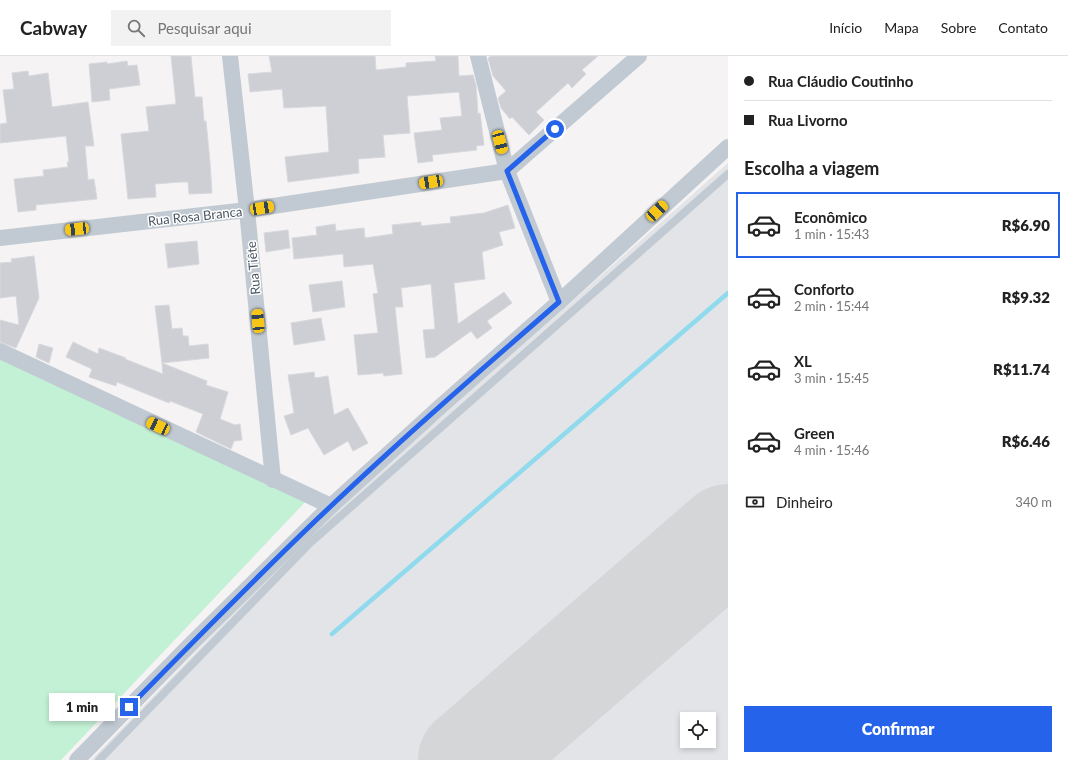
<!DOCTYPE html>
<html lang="pt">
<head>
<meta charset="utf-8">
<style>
	body { margin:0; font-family:Lato,sans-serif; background:#f2f2f2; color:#222; height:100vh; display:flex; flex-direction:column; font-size:15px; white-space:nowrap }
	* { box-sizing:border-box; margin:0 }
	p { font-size:13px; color:#767676 }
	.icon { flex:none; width:22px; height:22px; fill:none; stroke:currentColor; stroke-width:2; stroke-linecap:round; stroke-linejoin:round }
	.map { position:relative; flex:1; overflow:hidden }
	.drawer { display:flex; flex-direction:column; background:#fff; width:340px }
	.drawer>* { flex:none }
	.guide { display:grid; align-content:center; height:88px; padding:0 16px; background:#fff }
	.buttons { position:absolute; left:680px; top:656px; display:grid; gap:8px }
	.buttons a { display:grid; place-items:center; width:36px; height:36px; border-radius:0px; background:#fff; box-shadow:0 2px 6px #0003; font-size:20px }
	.end { position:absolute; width:18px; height:18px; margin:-9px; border:5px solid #2563eb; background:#fff; box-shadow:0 0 0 2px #fff }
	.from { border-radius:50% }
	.bubble { position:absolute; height:28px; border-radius:0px; background:#fff; box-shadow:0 2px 6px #0003; font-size:13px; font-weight:800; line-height:28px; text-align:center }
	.car { position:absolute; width:12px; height:24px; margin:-12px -6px; border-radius:5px; box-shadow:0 0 3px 1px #0007; background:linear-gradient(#f5c518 24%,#345 0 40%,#f5c518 0 76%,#345 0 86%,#f5c518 0) }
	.guide b { display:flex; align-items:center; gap:14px; height:38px; font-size:15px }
	.guide b+b { border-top:1px solid #e0e0e0 }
	.guide i { width:10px; height:10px; background:#222 }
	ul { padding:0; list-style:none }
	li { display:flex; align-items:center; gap:12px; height:66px; margin:0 8px 6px; padding:0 8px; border:2px solid transparent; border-radius:0px }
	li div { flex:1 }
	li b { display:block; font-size:15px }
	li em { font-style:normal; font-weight:800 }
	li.selected { border-color:#2563eb }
	li>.icon { width:36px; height:36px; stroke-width:1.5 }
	h2 { padding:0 16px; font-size:18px; line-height:48px }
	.pay { display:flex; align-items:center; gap:10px; height:44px; padding:0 16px; font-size:15px }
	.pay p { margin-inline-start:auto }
	.primary-button { display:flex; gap:8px; margin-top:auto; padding:8px 16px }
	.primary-button a { flex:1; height:46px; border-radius:0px; background:#2563eb; color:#fff; font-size:16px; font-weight:800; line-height:46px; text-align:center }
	header { display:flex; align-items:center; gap:24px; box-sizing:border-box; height:56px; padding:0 20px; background:#fff; border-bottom:1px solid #e0e0e0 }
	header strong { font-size:19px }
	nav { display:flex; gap:22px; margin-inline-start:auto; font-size:14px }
	.search { width:280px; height:36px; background:#f2f2f2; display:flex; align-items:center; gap:10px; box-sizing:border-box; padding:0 14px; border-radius:0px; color:#767676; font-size:15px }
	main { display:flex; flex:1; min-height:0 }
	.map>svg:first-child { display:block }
	.airport { fill:#e2e4e7; fill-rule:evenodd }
	.green { fill:#c3f1d5 }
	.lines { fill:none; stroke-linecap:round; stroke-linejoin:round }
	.stream { stroke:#90daee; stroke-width:4.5 }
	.runway { stroke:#d5d6d8; stroke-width:106 }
	.building { fill:#cdcfd5; stroke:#d7d9de }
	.lane { stroke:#c1cad2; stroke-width:8 }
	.street { stroke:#c1cad2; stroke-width:16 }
	.route { stroke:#2563eb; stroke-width:5 }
	.labels { text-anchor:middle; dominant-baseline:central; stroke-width:3; stroke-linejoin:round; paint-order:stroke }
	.street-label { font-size:13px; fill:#4a5661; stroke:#fff }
</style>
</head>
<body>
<header>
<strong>Cabway</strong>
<div class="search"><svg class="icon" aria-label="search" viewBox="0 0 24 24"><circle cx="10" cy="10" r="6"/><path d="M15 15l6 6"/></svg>Pesquisar aqui</div>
<nav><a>Início</a><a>Mapa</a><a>Sobre</a><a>Contato</a></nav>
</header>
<main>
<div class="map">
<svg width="728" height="704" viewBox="0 0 728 704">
	<rect width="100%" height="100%" fill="#f5f3f3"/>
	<path class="airport" d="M728,107V704H91L296,493L342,449ZM687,663H709V685H687Z"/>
	<path class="green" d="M0,294L308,443L61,704H0Z"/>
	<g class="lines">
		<path class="stream" d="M332,578L728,237"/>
		<path class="runway" d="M471,704L728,481"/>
	</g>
	<g class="building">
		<path d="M171,0H191L195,41H202L204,65H206L210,106L212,137L189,138L188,126H181L155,128L156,141L128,143L121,78L149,75L146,51L176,48Z"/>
		<path d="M269,0H375L376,14L406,11V7L436,5L435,0H458L459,20L473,19L476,29L478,58L480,57L484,89L476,90L477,94L432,99L433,105L418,107L414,77L442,74L440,62L462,60L459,36L407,40L410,77L383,79L385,101L358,103L359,117L288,126L285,101L329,96L326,50L284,52L282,33L250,36L248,18L272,16Z"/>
		<path d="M491,0H598L582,14L586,18L572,32L568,27L536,56L544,64L529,79L512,61L510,63L501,52L498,42L506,35L493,20L488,2Z"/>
		<path d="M127,5L128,10L137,9L140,29L109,33L110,44L92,46L89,8L107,6V8Z"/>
		<path d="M28,15L29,20L48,17L52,51L88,46L94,90H85L88,124L94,123L97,143L36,149V154L18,156L14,123L44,120L43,114L68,111L67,106H69L66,80L0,87V68L7,67L3,34L14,33L12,17Z"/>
		<path d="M508,149L515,172L499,176L503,189L482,196L485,223L454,227L458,268L504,236L512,247L487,265L492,272L477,283L471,275L435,301L426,302L423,274L435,273L431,228L401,232L403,251H395L402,318L384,320L383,317L358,319L354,279L378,277L373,238L378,237L373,208L344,211L343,198L294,203L292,182L317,179L316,171L335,168L336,175L364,172L365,182L393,178L392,169L421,166V170L451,167L450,161L484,157Z"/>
		<path d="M288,174L290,192L266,196L264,177Z"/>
		<path d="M197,185L199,208L168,212L165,188Z"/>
		<path d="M34,200L39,242L16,292L0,286V264L19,269L16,240L0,242V207L12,206L11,203Z"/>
		<path d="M342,225L345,251L313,256L309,229Z"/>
		<path d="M169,249L172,273L182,272L183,280H188L189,290L208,288L209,302L162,307L155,250Z"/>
		<path d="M321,262L325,284L294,289L291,267Z"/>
		<path d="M73,286L98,298L99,292L126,302L125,303L163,318L162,307L207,325L206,329L228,336L220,363L235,369L240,368L242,384L234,385L231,393L196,376L203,358L170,345L169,347L154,341L117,326L116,330L89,321L92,313L66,301Z"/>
		<path d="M39,288L53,292L49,307L36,301Z"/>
		<path d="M314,316L315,322L328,320L334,359L348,352L368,387L353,395L348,385L324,399L308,372L291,379L284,360L294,357L288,319Z"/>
	</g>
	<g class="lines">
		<path class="lane" d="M99,704L310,487L728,118"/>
		<g class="street">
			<path d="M230,0L247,154L273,424"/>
			<path d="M478,0L507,115L559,246"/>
			<path d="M0,182L247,154L507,115L639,0"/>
			<path d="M0,295L331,450L440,351L559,246L728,91"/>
			<path d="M77,704L192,587L331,450"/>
		</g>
	</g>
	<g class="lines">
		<path class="route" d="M129,651C196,583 262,515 331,450C405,380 482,313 559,246L507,115L555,73"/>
	</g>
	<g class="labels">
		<g class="street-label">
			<text transform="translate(195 160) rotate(-6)">Rua Rosa Branca</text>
			<text transform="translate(253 212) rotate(-95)">Rua Tiête</text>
		</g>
	</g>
</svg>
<div class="buttons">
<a><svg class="icon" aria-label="locate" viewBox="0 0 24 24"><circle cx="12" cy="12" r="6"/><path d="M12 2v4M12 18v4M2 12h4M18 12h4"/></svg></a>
</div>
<i class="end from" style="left:555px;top:73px"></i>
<i class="end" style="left:129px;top:651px"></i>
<div class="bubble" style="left:49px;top:637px;width:66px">1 min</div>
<i class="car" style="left:500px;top:86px;rotate:165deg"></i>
<i class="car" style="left:431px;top:126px;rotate:261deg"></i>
<i class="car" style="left:262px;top:152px;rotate:81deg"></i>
<i class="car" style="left:657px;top:155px;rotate:47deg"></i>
<i class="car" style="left:77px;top:173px;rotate:264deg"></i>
<i class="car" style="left:258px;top:265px;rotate:355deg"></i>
<i class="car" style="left:158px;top:370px;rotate:295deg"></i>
</div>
<section class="drawer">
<div class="guide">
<b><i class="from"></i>Rua Cláudio Coutinho</b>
<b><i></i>Rua Livorno</b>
</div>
<h2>Escolha a viagem</h2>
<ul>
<li class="selected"><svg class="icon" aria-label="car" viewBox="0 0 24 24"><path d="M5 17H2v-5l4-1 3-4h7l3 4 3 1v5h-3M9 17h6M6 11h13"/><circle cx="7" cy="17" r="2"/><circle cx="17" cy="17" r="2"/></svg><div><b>Econômico</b><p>1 min · 15:43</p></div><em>R$6.90</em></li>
<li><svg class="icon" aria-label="car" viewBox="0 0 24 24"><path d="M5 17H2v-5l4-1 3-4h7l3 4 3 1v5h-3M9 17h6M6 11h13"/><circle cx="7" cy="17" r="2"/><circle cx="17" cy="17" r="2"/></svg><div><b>Conforto</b><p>2 min · 15:44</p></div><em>R$9.32</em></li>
<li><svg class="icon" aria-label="car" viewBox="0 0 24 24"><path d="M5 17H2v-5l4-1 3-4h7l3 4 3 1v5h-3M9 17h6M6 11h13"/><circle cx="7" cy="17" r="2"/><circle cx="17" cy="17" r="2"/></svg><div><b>XL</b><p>3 min · 15:45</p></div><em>R$11.74</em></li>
<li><svg class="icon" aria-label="car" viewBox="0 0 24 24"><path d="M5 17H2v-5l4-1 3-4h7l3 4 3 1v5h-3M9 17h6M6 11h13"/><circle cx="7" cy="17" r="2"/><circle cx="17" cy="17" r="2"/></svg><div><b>Green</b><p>4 min · 15:46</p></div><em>R$6.46</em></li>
</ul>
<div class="pay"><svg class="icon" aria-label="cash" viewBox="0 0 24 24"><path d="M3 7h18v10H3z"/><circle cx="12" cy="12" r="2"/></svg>Dinheiro<p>340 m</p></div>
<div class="primary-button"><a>Confirmar</a></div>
</section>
</main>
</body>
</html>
